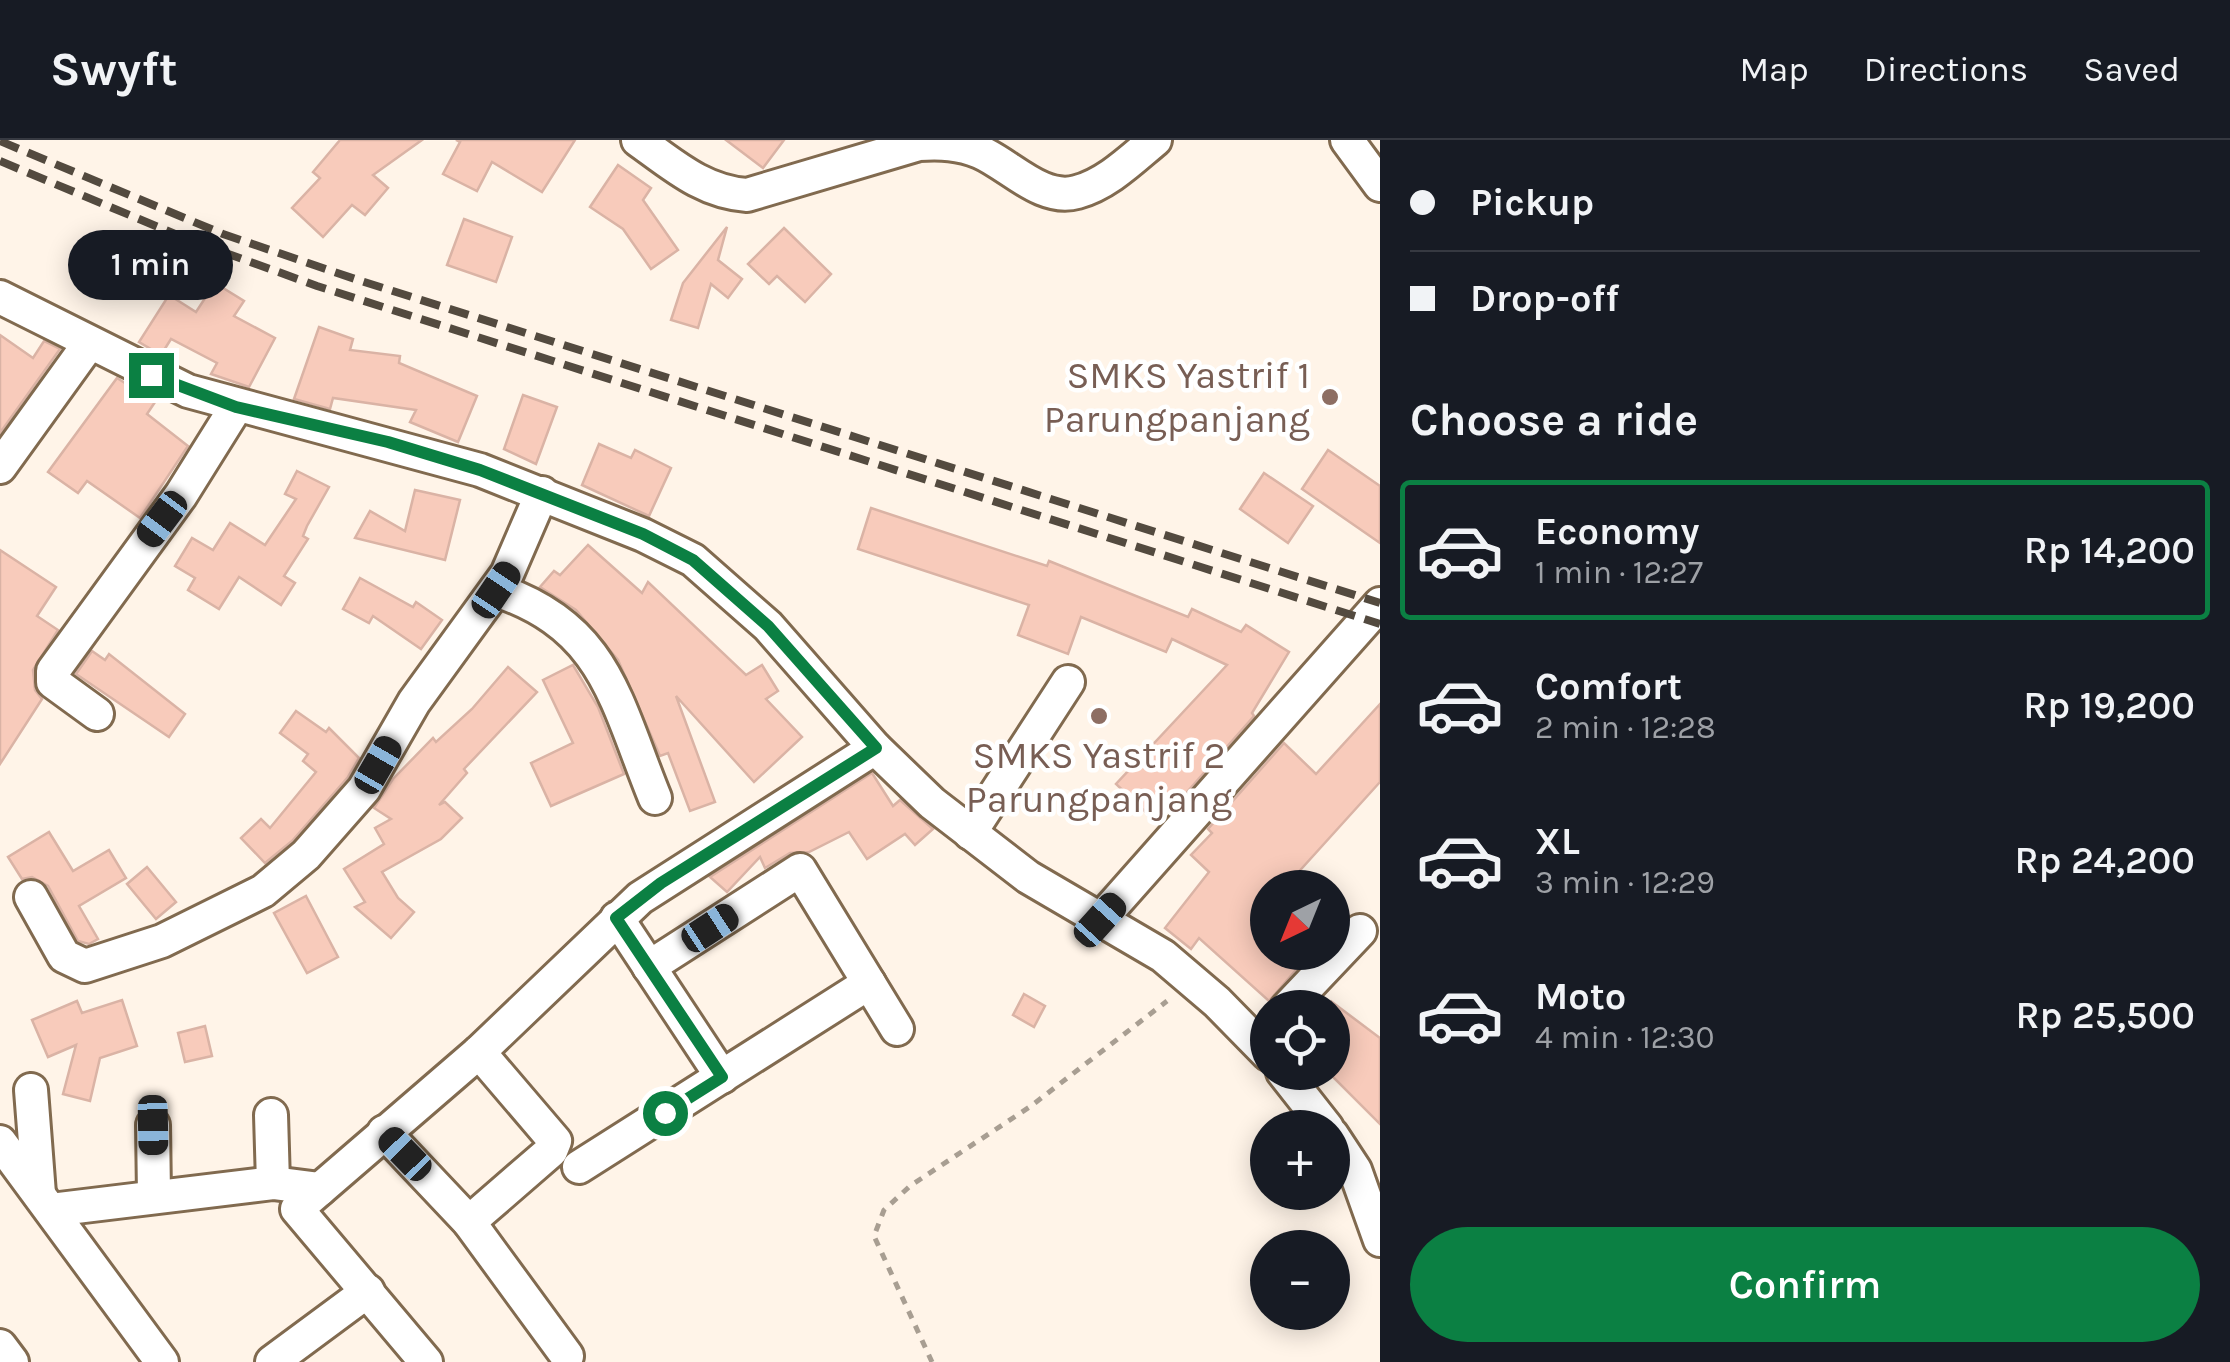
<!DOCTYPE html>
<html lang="en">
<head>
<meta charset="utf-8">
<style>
	body { margin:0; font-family:Karla,sans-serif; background:#242831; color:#f1f3f6; height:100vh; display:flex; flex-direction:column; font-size:38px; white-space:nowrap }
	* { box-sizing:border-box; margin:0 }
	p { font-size:32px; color:#9ea1a6 }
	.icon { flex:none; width:55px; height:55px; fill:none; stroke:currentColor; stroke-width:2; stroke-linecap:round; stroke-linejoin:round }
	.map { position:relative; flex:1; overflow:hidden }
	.drawer { display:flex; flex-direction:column; background:#171b24; width:850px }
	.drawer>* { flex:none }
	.guide { display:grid; align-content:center; height:220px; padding:0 30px; background:#171b24 }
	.needle { width:65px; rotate:223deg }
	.controls { position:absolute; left:1250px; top:730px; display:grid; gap:20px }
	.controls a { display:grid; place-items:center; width:100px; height:100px; border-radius:50%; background:#171b24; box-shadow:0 5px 25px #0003; font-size:50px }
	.end { position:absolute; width:45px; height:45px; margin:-22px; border:12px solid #0b8043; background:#fff; box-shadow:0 0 0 5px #fff }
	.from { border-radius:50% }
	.bubble { position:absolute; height:70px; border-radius:35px; background:#171b24; box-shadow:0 5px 25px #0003; font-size:32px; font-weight:600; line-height:70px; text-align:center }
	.car { position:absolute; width:30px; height:60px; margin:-30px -15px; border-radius:12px; box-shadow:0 0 8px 2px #0007; background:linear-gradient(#222 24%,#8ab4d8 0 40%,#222 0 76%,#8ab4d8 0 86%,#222 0) }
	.guide b { display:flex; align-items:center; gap:35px; height:95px; font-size:38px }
	.guide b+b { border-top:2px solid #363941 }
	.guide i { width:25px; height:25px; background:#f1f3f6 }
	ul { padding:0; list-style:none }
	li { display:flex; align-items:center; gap:30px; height:140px; margin:0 20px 15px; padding:0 10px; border:5px solid transparent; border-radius:10px }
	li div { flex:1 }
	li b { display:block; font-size:38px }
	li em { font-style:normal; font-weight:600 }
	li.on { border-color:#0b8043 }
	li>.icon { width:90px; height:90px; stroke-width:1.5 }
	h2 { padding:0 30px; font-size:45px; line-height:120px }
	.action { display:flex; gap:20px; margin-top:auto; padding:20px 30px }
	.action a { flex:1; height:115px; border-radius:60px; background:#0b8043; color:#fff; font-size:40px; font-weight:600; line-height:115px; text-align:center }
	header { display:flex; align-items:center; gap:60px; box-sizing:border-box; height:140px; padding:0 50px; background:#171b24; border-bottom:2px solid #363941 }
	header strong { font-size:48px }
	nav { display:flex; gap:55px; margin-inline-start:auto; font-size:35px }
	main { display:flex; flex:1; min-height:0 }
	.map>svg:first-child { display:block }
	.building { fill:#f8cbbb; stroke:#dab3a5; stroke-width:2.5 }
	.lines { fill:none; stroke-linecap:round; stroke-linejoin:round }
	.minor-casing { stroke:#816a4f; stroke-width:38 }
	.path { stroke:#a89e92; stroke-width:5; stroke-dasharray:8 8; stroke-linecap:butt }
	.minor { stroke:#fff; stroke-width:32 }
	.rail { stroke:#534a3f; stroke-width:8; stroke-dasharray:20 10; stroke-linecap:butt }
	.route { stroke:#0b8043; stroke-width:12 }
	.education-dot { fill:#8d6e63; stroke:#fff; stroke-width:4 }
	.labels { text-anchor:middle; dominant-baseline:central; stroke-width:9; stroke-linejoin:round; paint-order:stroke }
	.education-label { font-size:38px; fill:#785e54; stroke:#fff; text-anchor:end }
</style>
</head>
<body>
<header>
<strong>Swyft</strong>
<nav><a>Map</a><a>Directions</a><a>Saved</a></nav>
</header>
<main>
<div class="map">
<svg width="1380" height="1222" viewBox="0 0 1380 1222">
	<rect width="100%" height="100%" fill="#fff4e8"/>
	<g class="building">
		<path d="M340,0H422L373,35L388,48L365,75L352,65L323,97L292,68L320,38L313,32Z"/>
		<path d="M456,0H575L542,52L492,22L477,51L443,34L460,2Z"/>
		<path d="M726,0H784L763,28Z"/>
		<path d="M618,25L651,48L643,60L678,110L651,129L623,89L590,67Z"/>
		<path d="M464,79L512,97L496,142L447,125Z"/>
		<path d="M727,87L718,120L742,139L728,158L711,144L698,188L671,180L683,143Z"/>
		<path d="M784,88L831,134L805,162L777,136L769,144L748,124Z"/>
		<path d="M215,143L244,161L234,176L275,198L249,247L211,234L217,223L171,199L161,215L139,202L169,155L196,172Z"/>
		<path d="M319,187L353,199L350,210L400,216L399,223L477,256L458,302L410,282L416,270L333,258L330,269L294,259Z"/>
		<path d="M0,195L33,218L44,201L60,209L0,293Z"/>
		<path d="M117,238L155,262L147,274L188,306L140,378L87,341L78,353L48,332Z"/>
		<path d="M523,255L557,267L536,324L504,309Z"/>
		<path d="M599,304L631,318L635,310L671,328L649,376L582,345Z"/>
		<path d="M1328,310L1380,346V403L1302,349Z"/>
		<path d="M297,331L329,347L307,386L303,396L308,399L284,436L295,443L281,465L239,437L219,469L188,450L195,438L175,426L192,398L213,410L230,383L265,405L296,359L285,354Z"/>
		<path d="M1264,333L1313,366L1288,403L1240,369Z"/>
		<path d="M415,350L460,360L445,420L355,398L370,371L405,391Z"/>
		<path d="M871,368L1047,426L1049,421L1188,477L1192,469L1241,492L1246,485L1289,512L1252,573L1254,576L1180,660L1176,656L1154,680L1116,644L1227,525L1172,499L1166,512L1081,477L1068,514L1018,495L1029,465L858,409Z"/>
		<path d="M588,405L642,453L648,442L746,535L762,525L778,551L766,559L802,597L754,642L676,556L715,662L690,671L668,613L660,616L618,520L576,470L540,447L554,431L560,435Z"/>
		<path d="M0,410L56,447L37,476L58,490L33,530L35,550L42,559L0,624Z"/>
		<path d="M360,438L413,467L416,462L442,480L421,509L373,476L369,483L343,469Z"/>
		<path d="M92,511L105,520L109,514L185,574L169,597L76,534Z"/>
		<path d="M573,525L598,567L624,634L551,666L531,623L573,603L543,540Z"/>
		<path d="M508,527L537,552L464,629L467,633L439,665L445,662L462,678L441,699L382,732L398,758L414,772L391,798L355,767L365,762L344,729L384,704L375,688L391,679L374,668L393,639L433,598L436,602L472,569Z"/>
		<path d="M1380,564V642L1284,748H1268V765L1253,781L1268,795V812H1287L1301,824L1269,861L1199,798L1191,809L1165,788L1209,732L1191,715L1212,693L1208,689L1284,603L1316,634Z"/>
		<path d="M296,571L326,592L329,588L359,618L348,637L292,701L265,723L241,698L261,679L270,688L316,632L303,621L308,614L280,593Z"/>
		<path d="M872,633L893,666L900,660L933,689L915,705L905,694L867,719L849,692L809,712L790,713L765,728L760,717L727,752L710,737Z"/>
		<path d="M49,692L73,731L109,710L126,738L79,766L98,799L89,804L78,801L48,746L32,737L22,739L8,717Z"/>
		<path d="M147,727L176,762L156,779L127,744Z"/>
		<path d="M306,756L338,817L307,833L274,773Z"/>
		<path d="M1024,854L1045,866L1034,887L1013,875Z"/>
		<path d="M122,860L137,906L100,918L90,961L63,954L76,905L48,917L32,880L77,861L82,873Z"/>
		<path d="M1332,862L1380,898V984L1332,936Z"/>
		<path d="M205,886L212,916L185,922L178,893Z"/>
	</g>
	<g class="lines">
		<defs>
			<g id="minor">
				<path d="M638,0C673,25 703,52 747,55L919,4C940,3 959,3 980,12C1010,25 1042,62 1077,52C1107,44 1132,19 1155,0"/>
				<path d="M1347,0L1380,45"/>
				<path d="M0,157L188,251L480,330L643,395L693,420L768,486L875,608L932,663L1028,737L1163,816L1217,862L1268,914"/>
				<path d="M0,327L88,205"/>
				<path d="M496,450C606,487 615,560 655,658"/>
				<path d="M97,574L53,542V531L181,355L236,267"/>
				<path d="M970,693L1068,542"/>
				<path d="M31,757L64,816L85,826L162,801L263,751L306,715L364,649L414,562L507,434L542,353"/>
				<path d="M617,778L722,937"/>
				<path d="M1100,780L1380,464"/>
				<path d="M649,827L800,730L897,889"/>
				<path d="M1287,868L1360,791"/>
				<path d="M1283,932L1327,988"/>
				<path d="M31,950L39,1054"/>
				<path d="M271,975L273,1043"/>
				<path d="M153,985L154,1055"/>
				<path d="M384,992L469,1082L567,1216"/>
				<path d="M1332,995L1355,1030L1380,1100"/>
				<path d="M0,1002L162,1222"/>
				<path d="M579,1027L869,843"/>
				<path d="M51,1070L273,1043L320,1049"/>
				<path d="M469,1082L551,1011L555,1001L479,912"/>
				<path d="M0,1206L12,1222"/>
				<path d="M272,1222L368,1151"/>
				<path d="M426,1222L297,1069L479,912L640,758L875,608"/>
			</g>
		</defs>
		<use href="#minor" class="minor-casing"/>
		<path class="path" d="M932,1222L874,1096L884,1070L910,1046L1031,966L1167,861"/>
		<use href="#minor" class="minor"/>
		<g class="rail">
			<path d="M0,1L223,94L358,140L1380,463"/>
			<path d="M0,21L187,99L317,146L1380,484"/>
		</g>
	</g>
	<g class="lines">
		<path class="route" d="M151,235L236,267L388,302L480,330L643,394L693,420L768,486L876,608L661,743L616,778L722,937L665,973"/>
	</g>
	<g class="education-dot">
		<circle cx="1330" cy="257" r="10"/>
		<circle cx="1099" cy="576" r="10"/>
	</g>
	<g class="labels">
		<g class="education-label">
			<text x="1310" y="235">SMKS Yastrif 1<tspan x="1310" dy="44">Parungpanjang</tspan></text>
			<text x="1099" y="615" text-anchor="middle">SMKS Yastrif 2<tspan x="1099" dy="44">Parungpanjang</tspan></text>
		</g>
	</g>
</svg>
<div class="controls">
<a><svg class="needle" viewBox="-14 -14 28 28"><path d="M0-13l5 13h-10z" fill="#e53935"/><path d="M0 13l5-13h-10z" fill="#9ea1a6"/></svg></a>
<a><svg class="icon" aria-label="locate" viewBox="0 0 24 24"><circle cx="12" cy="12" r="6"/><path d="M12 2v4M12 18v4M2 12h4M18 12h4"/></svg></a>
<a>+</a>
<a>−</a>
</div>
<i class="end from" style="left:665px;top:973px"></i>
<i class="end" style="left:151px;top:235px"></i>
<div class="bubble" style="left:68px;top:90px;width:165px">1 min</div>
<i class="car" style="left:162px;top:379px;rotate:217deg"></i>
<i class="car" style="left:496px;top:450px;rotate:34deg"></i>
<i class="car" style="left:378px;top:625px;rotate:30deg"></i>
<i class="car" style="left:1100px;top:780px;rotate:42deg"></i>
<i class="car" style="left:710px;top:788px;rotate:57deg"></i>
<i class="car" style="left:153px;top:985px;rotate:179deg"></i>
<i class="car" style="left:405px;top:1014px;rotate:316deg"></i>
</div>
<section class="drawer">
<div class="guide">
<b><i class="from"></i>Pickup</b>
<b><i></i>Drop-off</b>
</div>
<h2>Choose a ride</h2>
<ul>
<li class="on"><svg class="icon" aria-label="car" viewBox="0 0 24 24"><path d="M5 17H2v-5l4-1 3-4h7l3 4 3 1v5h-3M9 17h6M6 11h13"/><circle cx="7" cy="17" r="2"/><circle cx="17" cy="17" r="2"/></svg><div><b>Economy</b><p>1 min · 12:27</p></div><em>Rp 14,200</em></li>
<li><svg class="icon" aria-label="car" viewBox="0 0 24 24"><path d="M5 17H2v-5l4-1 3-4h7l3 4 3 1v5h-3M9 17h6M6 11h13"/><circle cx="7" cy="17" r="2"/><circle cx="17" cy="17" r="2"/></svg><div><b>Comfort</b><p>2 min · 12:28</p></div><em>Rp 19,200</em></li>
<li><svg class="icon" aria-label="car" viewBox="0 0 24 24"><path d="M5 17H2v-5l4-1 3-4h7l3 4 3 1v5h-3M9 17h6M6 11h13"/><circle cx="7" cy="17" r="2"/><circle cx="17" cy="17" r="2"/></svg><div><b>XL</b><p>3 min · 12:29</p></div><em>Rp 24,200</em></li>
<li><svg class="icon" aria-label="car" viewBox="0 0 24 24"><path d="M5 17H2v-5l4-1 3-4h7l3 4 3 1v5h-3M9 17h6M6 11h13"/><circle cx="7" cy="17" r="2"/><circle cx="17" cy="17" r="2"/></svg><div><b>Moto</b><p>4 min · 12:30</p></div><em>Rp 25,500</em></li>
</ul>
<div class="action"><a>Confirm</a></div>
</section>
</main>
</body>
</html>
